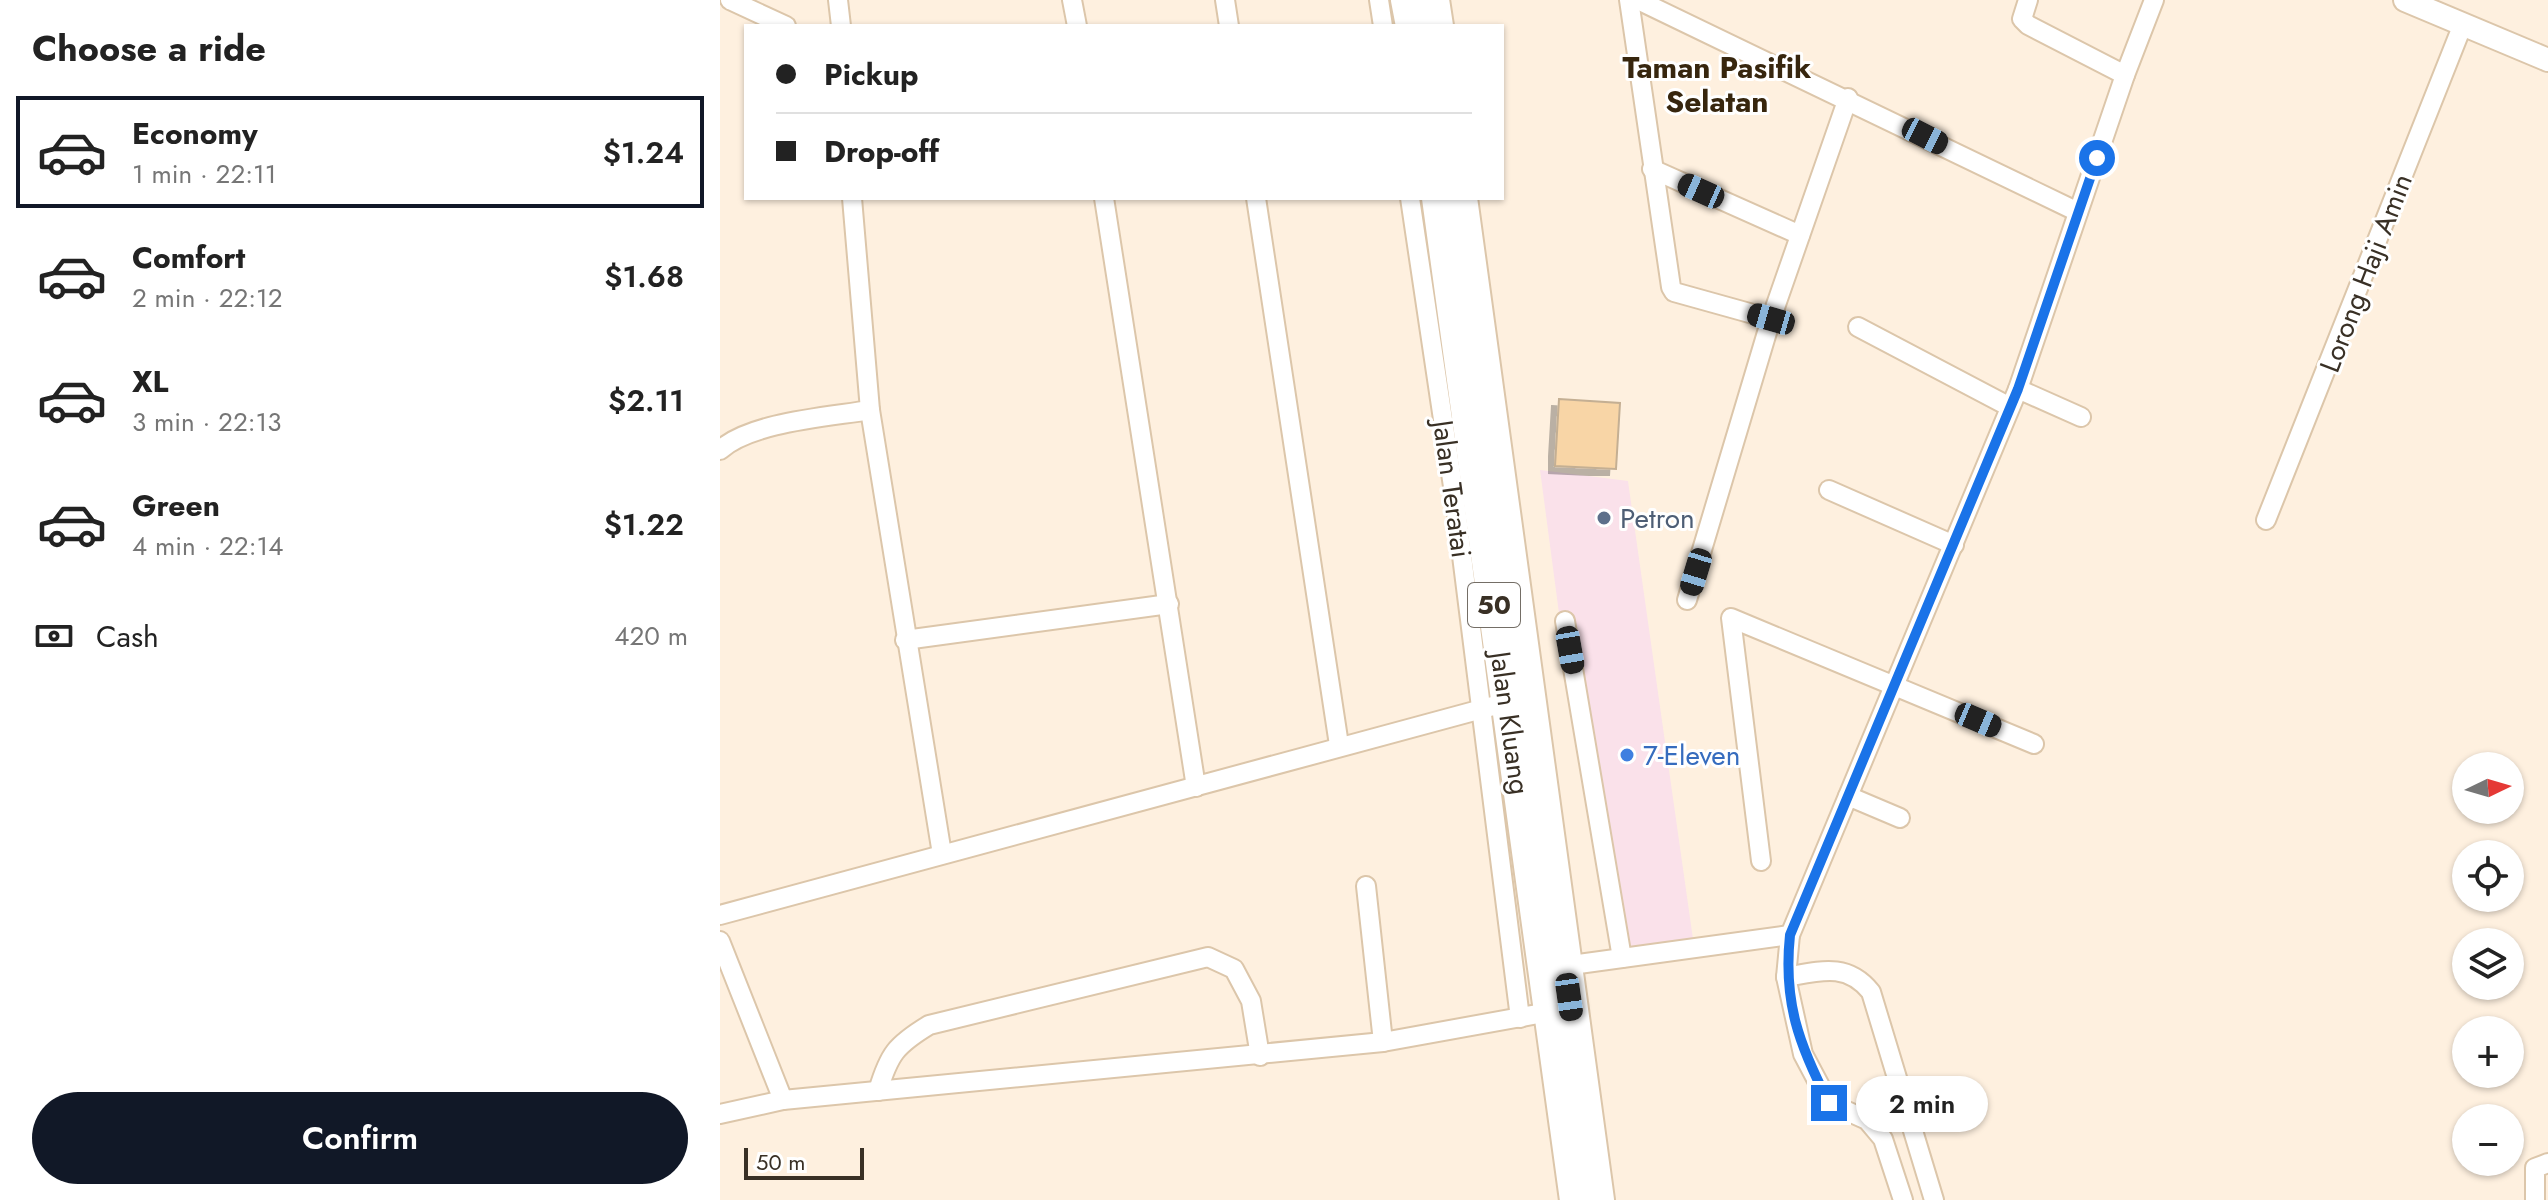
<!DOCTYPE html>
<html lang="en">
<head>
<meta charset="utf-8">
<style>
	body { margin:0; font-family:Jost,sans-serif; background:#f2f2f2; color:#222; height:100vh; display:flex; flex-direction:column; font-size:30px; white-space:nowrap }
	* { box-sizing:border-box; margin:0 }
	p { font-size:26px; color:#767676 }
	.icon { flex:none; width:44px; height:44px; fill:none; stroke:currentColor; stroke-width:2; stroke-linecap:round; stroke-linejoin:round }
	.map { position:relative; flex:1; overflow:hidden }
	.panel { display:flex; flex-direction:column; background:#fff; width:720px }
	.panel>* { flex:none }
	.guide { position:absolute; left:24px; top:24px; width:760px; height:176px; border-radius:0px; box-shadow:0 2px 6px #0004; display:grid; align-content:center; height:176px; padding:0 32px; background:#fff }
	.needle { width:52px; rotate:85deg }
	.fabs { position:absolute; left:1732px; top:752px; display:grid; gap:16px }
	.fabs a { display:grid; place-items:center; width:72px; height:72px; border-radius:50%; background:#fff; box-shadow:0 2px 6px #0004; font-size:40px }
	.scale { position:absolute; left:24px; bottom:20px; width:120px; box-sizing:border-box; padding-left:8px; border:4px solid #393025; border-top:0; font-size:22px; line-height:28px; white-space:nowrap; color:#393025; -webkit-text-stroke:6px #fff; paint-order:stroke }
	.end { position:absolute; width:36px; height:36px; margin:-18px; border:10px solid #1a73e8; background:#fff; box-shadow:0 0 0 4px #fff }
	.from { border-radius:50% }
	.bubble { position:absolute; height:56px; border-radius:28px; background:#fff; box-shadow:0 2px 6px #0004; font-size:26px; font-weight:600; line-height:56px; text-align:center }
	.car { position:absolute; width:24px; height:48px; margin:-24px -12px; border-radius:10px; box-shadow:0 0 6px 2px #0007; background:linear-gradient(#222 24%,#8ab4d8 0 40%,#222 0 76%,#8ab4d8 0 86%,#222 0) }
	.guide b { display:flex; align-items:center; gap:28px; height:76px; font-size:30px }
	.guide b+b { border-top:2px solid #e0e0e0 }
	.guide i { width:20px; height:20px; background:#222 }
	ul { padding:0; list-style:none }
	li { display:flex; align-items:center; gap:24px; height:112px; margin:0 16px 12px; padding:0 16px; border:4px solid transparent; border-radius:0px }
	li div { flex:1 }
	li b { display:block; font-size:30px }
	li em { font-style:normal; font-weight:600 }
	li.current { border-color:#111827 }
	li>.icon { width:72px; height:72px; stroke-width:1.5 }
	h2 { padding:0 32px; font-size:36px; line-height:96px }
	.pay { display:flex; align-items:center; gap:20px; height:88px; padding:0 32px; font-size:30px }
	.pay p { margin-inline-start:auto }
	.button { display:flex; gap:16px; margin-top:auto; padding:16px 32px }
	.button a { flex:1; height:92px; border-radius:48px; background:#111827; color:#fff; font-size:32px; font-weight:600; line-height:92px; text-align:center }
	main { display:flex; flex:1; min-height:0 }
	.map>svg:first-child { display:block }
	.commercial { fill:#fae1ea }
	.building { fill:#f8d5a6; stroke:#c4af93; stroke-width:2; filter:url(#shadow) }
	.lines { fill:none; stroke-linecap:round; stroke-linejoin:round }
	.minor-casing { stroke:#dcc6aa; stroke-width:22 }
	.tertiary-casing { stroke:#dcc6aa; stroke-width:26 }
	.trunk-casing { stroke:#dcc6aa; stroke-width:34 }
	.minor { stroke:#fff; stroke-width:18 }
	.tertiary { stroke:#fff; stroke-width:22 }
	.trunk { stroke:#fff; stroke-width:30 }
	.route { stroke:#1a73e8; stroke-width:10 }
	.service-dot { fill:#5c6f8a; stroke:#fff; stroke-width:3 }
	.shop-dot { fill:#3f7fe0; stroke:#fff; stroke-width:3 }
	.labels { text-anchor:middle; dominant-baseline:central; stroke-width:6; stroke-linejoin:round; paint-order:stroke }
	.shield { fill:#fff; stroke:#746e66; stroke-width:2 }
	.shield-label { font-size:26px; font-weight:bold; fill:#393025 }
	.street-label { font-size:28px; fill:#393025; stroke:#fff }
	.service-label { font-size:28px; fill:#4e5e75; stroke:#fff; text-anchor:start }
	.shop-label { font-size:28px; fill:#366cbe; stroke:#fff; text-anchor:start }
	.neighbourhood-label { font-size:30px; font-weight:bold; fill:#37260e; stroke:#fff }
</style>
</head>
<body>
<main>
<section class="panel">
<h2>Choose a ride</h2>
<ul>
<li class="current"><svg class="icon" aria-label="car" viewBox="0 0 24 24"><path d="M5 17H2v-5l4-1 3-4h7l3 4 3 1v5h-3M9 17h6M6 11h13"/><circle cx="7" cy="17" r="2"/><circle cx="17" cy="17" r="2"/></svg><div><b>Economy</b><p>1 min · 22:11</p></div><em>$1.24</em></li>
<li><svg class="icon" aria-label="car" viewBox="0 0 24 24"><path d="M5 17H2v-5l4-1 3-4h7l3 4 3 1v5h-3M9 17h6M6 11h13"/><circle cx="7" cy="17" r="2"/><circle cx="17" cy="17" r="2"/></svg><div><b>Comfort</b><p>2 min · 22:12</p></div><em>$1.68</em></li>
<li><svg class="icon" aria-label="car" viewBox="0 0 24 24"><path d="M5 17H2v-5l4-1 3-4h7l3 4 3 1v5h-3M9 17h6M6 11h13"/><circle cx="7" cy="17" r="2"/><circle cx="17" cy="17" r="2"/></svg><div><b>XL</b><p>3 min · 22:13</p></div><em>$2.11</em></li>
<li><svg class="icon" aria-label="car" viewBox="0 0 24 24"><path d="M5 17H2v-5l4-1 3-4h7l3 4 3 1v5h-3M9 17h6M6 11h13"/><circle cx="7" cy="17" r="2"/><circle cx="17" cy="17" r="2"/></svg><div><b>Green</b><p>4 min · 22:14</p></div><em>$1.22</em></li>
</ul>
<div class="pay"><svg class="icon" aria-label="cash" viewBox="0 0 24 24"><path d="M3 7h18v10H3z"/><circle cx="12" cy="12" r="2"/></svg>Cash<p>420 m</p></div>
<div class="button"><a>Confirm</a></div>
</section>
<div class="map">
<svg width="1828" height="1200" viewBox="0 0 1828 1200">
	<defs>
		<filter id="shadow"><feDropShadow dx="-7" dy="7" stdDeviation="0" flood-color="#0004"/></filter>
	</defs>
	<rect width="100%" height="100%" fill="#fef0df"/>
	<path class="commercial" d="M820,470L908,481L975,953L896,965L840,621Z"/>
	<path class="building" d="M839,399L900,403L896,469L835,466Z"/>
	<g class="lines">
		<defs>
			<g id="minor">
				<path d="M10,0L66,26"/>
				<path d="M118,0L121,26"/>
				<path d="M352,0L357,26"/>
				<path d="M505,0L509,26"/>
				<path d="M659,0L663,26"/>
				<path d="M909,0L951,287L954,292L1051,319"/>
				<path d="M918,0L1358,212"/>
				<path d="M1308,0L1302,19L1308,25L1405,75"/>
				<path d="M932,169L1080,235"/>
				<path d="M132,198L150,410L222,854"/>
				<path d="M384,198L476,787"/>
				<path d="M536,198L619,745"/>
				<path d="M690,198L735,500L800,1018"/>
				<path d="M1138,327L1290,407"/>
				<path d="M1298,389L1361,417"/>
				<path d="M0,450C31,422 108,417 150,410"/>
				<path d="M1109,490L1234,545"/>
				<path d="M1546,520L1743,24"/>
				<path d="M967,600L1051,319L1128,98"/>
				<path d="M845,621L902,958"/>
				<path d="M185,640L449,604"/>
				<path d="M1128,796L1180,818"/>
				<path d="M1041,861L1011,618L1314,744"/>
				<path d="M646,886L663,1042"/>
				<path d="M0,915L773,706"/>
				<path d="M0,941L63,1100"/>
				<path d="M844,966L1070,935"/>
				<path d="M1066,977C1100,971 1127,962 1151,992L1214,1200"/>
				<path d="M158,1091C169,1054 176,1045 209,1025L488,957L514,969L531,1001L540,1056"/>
				<path d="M0,1114L63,1100L663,1042L829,1012"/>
				<path d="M1183,1200L1163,1139L1147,1120L1109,1103L1083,1054L1066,977L1070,935L1298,389L1405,75L1434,0"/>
				<path d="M1815,1200V1168L1828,1163"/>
			</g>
			<path id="tertiary" d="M1685,0L1828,60"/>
			<g id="trunk">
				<path d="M686,0L691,26"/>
				<path d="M714,0L718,26"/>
				<path d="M717,198L855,1200"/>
				<path d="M742,198L879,1200"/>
			</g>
		</defs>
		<use href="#minor" class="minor-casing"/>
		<use href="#tertiary" class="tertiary-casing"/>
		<use href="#trunk" class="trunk-casing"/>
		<use href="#minor" class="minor"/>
		<use href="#tertiary" class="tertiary"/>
		<use href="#trunk" class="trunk"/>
	</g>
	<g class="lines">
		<path class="route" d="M1109,1103C1079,1045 1063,1002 1070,935L1298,389L1377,158"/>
	</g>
	<circle class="service-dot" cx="884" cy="518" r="8"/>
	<circle class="shop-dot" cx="907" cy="755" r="8"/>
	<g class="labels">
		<rect class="shield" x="748" y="583" width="52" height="44" rx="6"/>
		<g class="shield-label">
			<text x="774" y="605">50</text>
		</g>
		<g class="street-label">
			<text transform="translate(1646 273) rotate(-69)">Lorong Haji Amin</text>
			<text transform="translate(732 489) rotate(82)">Jalan Teratai</text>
			<text transform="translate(790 723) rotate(82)">Jalan Kluang</text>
		</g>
		<g class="service-label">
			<text x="900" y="518">Petron</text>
		</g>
		<g class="shop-label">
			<text x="923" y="755">7-Eleven</text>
		</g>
		<g class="neighbourhood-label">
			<text x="997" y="67">Taman Pasifik<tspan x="997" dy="34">Selatan</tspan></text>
		</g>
	</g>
</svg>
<div class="fabs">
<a><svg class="needle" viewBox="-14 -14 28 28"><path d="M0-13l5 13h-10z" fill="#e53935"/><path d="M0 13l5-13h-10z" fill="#767676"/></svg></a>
<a><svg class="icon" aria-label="locate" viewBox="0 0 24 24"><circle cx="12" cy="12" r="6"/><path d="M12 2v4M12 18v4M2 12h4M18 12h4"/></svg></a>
<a><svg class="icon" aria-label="layers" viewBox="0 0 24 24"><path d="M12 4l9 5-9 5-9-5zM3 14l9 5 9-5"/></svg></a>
<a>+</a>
<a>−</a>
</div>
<div class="scale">50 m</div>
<i class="end from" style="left:1377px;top:158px"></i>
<i class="end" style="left:1109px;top:1103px"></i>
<div class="bubble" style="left:1136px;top:1076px;width:132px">2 min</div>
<i class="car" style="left:1205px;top:136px;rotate:117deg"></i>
<i class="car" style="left:981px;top:191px;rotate:294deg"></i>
<i class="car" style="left:1051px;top:319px;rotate:286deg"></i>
<i class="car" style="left:976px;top:572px;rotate:197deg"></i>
<i class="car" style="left:850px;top:650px;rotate:170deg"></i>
<i class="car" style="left:1258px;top:720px;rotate:113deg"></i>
<i class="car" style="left:849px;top:997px;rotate:172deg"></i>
<div class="guide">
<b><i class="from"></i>Pickup</b>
<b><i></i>Drop-off</b>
</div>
</div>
</main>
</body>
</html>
